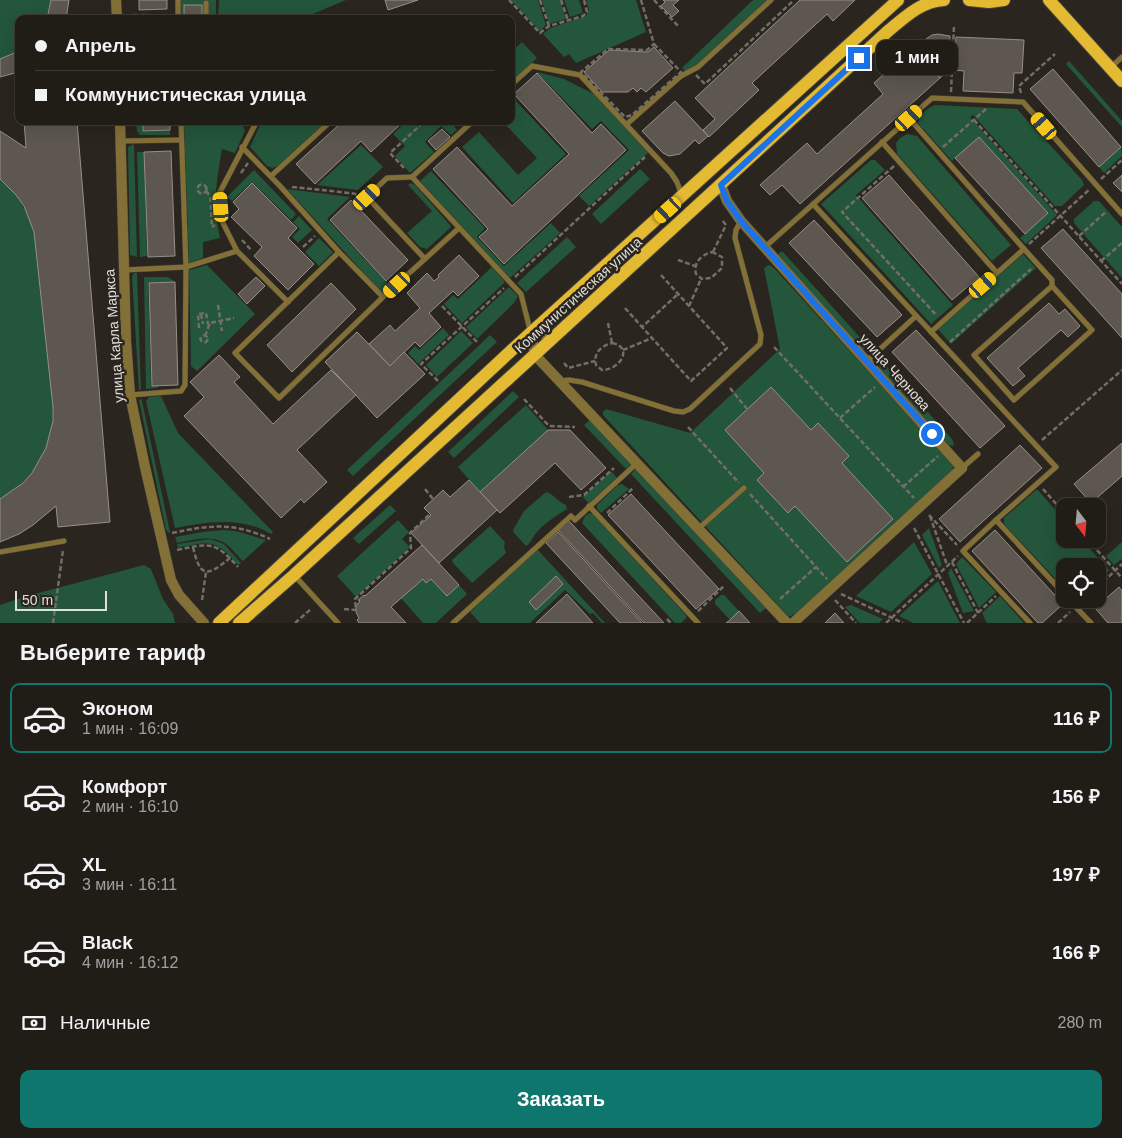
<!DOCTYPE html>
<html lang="ru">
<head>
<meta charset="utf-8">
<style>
	body { margin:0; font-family:Helvetica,sans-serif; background:#2d2923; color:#f1f3f6; height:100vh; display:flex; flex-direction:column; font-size:19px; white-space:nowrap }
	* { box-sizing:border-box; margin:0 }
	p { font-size:16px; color:#a2a1a1 }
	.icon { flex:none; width:28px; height:28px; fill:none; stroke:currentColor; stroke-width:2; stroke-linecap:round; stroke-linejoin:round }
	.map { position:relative; height:623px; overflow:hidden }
	.drawer { display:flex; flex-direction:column; background:#201c16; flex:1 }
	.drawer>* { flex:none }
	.hud { position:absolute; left:15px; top:15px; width:500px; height:110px; border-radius:10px; box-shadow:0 5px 20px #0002,0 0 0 1px #3d3a35; display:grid; align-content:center; height:110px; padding:0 20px; background:#201c16 }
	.needle { width:32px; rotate:164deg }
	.controls { position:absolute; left:1056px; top:498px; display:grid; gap:10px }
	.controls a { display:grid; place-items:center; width:50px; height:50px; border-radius:10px; background:#201c16; box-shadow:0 5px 20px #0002,0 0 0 1px #3d3a35; font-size:25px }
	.scale { position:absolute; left:15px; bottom:12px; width:92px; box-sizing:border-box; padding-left:5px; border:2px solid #e1deda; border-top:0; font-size:14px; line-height:18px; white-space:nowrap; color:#e1deda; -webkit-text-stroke:4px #2a251e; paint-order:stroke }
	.end { position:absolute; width:22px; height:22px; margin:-11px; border:6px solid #1a73e8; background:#fff; box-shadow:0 0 0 2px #fff }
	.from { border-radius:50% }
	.bubble { position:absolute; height:35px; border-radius:10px; background:#201c16; box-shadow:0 5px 20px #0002,0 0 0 1px #3d3a35; font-size:16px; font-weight:800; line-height:35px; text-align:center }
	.car { position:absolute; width:15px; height:30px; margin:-15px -8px; border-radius:6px; box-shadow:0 0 4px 1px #0007; background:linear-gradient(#f5c518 24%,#345 0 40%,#f5c518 0 76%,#345 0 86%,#f5c518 0) }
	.hud b { display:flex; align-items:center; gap:18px; height:48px; font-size:19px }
	.hud b+b { border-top:1px solid #3d3a35 }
	.hud i { width:12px; height:12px; background:#f1f3f6 }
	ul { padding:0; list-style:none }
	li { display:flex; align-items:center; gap:15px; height:70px; margin:0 10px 8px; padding:0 10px; border:2px solid transparent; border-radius:10px }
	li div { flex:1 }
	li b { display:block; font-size:19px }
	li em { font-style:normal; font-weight:800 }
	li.on { border-color:#0f766e }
	li>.icon { width:45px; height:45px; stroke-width:1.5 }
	h2 { padding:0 20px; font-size:22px; line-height:60px }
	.pay { display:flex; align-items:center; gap:12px; height:55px; padding:0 20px; font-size:19px }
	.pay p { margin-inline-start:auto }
	.action { display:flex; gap:10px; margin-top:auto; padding:10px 20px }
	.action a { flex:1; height:58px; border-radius:10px; background:#0f766e; color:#fff; font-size:20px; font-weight:800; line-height:58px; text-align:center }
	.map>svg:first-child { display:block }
	.green { fill:#23563a }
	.building { fill:#5d5750; stroke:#969088 }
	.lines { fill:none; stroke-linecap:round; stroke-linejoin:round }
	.service-casing { stroke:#47433c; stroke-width:6 }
	.minor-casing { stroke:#47433c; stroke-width:11 }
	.tertiary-casing { stroke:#47433c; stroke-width:11 }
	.primary-casing { stroke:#47433c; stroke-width:14 }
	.path { stroke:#726e68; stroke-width:2.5; stroke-dasharray:5 2.5; stroke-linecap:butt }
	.service { stroke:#837037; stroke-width:5 }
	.minor { stroke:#837037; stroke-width:10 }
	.tertiary { stroke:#837037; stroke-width:10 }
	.primary { stroke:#e4ba33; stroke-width:12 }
	.route { stroke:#1a73e8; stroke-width:6 }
	.labels { text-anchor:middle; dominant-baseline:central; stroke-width:5; stroke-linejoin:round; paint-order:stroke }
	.street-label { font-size:14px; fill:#e1deda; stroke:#2a251e }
</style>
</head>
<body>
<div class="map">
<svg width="1122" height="623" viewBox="0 0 1122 623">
	<rect width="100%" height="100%" fill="#2a251e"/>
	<g class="green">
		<path d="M0,0H51L47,19H19V51L0,59Z"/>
		<path d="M180,0H216V15L183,16L180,13Z"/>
		<path d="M219,0H346L301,19H218Z"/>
		<path d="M511,0H538L546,25L540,31Z"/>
		<path d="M542,0H560L566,19L549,24Z"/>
		<path d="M564,0H579L583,13L570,17Z"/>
		<path d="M588,0H636L646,32L576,63L569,54L564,57L543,34L550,28L586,16L589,10L586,1Z"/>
		<path d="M753,0H767L695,66L685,71L682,68Z"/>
		<path d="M522,42L537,58L511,82V52Z"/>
		<path d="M1069,61L1122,121V127L1066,64Z"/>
		<path d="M537,72L564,79L594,94L649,152L589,206L579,196L629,150L601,121L592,129Z"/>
		<path d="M514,99L566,154L513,203L462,147L479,132L518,175L537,158L502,121H511V102Z"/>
		<path d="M936,105L1017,109L1082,180L1084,185L1062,206H1055L973,115L970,117L1057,215L1026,244L1020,238L1048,213L979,137L952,161L918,123C919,115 928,107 936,105Z"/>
		<path d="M136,121H143L144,131L170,130V135H140L137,131Z"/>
		<path d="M184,121H241L245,131L235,153L222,149C216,183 213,204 220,238L203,242V258L189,263Z"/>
		<path d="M262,121H327L279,165L273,168L267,166L250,147Z"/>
		<path d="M407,121H450L457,130L451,135L441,126L425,142L434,152L410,173L395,156L405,146L393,134Z"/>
		<path d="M907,134L917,136L1011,245L992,261L897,154L896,143L900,138Z"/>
		<path d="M134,144L137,257L130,255L128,147Z"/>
		<path d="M361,145L383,167L358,190L317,185Z"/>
		<path d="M1121,147L1122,156L1104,173L1099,167Z"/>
		<path d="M137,152H144L147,256L140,257Z"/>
		<path d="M871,160H875L885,170L856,195L953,305L931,324L821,204Z"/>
		<path d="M640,169L650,179L601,224L592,214Z"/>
		<path d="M254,170L296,214L291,220L252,182L232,201L227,197Z"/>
		<path d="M431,171L485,228L477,237L504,266L551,223L560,233L510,278L420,181Z"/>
		<path d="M0,179C18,193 27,211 34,232L53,407C53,449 36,478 0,499Z"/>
		<path d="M410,183L415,185L450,225L451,227L427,249L420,247L407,233L432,211L408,185Z"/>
		<path d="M287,189L350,197L327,219L390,286L382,293Z"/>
		<path d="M1094,201H1099L1122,227V278L1074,223V219Z"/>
		<path d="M299,216L312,230L298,243L292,237L300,229L293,222Z"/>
		<path d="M567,237L576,247L526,292L517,283Z"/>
		<path d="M319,238L333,252L319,266L305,252Z"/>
		<path d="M780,252H783L865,343L867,347L865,349H862L778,255Z"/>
		<path d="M1023,254L1036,268L951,344L938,329Z"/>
		<path d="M207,265L255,314L197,371L191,366L189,270Z"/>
		<path d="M769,265L774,268L954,465L951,473L796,613L789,617L603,415V412L606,409L690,433L780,349L764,268Z"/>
		<path d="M492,267L505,282L462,323L444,304L453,295L458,299Z"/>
		<path d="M134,273H137L141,390H139L132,277Z"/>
		<path d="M144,277H168L175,282L148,283L151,385H161L156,388L146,389Z"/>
		<path d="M509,287L518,296L514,303L477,339L466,327Z"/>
		<path d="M443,328L449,335L418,364L408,353L415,346L419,350Z"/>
		<path d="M461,331L473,343L437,377L426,365Z"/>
		<path d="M490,335L497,342L353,476L347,470Z"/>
		<path d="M884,363L952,439L954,444L953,446L949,445L881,371L879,365Z"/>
		<path d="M513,391L519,397L454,458L448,452Z"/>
		<path d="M160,396L162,398L178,433L273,532L271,534C241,516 207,522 175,528L146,401L149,397Z"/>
		<path d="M141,399L142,401L170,532L169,533L166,530L139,400Z"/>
		<path d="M526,405L548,430L480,492L458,467Z"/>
		<path d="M590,420L631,464L626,469L584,425Z"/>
		<path d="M636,469L766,608L760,613L631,474Z"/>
		<path d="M611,471L617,478L589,504L583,497Z"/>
		<path d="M622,484L629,489L601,513L597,509V505L618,485Z"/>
		<path d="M1036,490H1038L1065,521V539H1081L1109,570L1098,582V566H1065V589L1004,524V518Z"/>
		<path d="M546,492C554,494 558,502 566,505L567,509C556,516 541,525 534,536C531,540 531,543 526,546L514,533L513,530L524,511Z"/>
		<path d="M390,505L396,511L359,544L353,538Z"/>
		<path d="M589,513L593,514L685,614L687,617L681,623H675L582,523L585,516Z"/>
		<path d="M398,520L409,532L402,539L410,547L356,597L337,576Z"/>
		<path d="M490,526L505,542L504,547L506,553L472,583L453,563L452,560Z"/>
		<path d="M929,528L942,565L939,568L922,535Z"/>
		<path d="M223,530L236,531L266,540L243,561C237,556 233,549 226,544C211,534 193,540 177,543L175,537L203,532Z"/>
		<path d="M210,539L224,544L241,563L238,565C216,539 210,541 178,548L177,544Z"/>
		<path d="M914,542L932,574L891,612L856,596Z"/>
		<path d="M1122,542V559L1114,565L1106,556Z"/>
		<path d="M537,549L605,623H602L593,613L590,614L565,590L530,623H480L470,612Z"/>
		<path d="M962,557L996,592L979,608L956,564Z"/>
		<path d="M144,565L151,569L163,599L173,614L175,623H0V605L27,596Z"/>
		<path d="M951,568L974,611L963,613L948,573Z"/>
		<path d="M423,579L426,583L431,579L447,596L459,585L467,594L436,623H423L401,598Z"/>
		<path d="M938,581L960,623H913L899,616Z"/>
		<path d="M721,595H724L739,611L730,620L715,604V600Z"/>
		<path d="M1000,596L1024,623H987L982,613Z"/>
		<path d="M851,605L883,619L879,623H860L845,607Z"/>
	</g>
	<g class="building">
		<path d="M51,0H69L66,19H47Z"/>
		<path d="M139,0H167V9L139,10Z"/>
		<path d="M385,0H418L388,10Z"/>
		<path d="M663,0H679L673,5L679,11L672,17L661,6L665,2Z"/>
		<path d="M800,0H855L833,21L827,14L752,83L759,90L709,137L703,130L715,119L695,98Z"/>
		<rect x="184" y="5" width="18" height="10"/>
		<path d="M938,34L950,36L949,56H947V72L940,78L922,59L933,49L926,39L932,35Z"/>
		<path d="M956,37L1024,40L1022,73H1014L1013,93L963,91L964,71L954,70Z"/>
		<path d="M920,41L930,52L922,59L940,78L800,204L782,185L770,195L760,185L807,143L817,154L883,94L874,83Z"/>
		<path d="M654,47L673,68L646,92L641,88L637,92L633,88L628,92H602L584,72L609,50L648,52Z"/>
		<path d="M19,51V72L0,77V59Z"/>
		<path d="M1053,69L1121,147L1099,167L1030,89Z"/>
		<path d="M537,73L592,133L601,124L626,150L504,264L479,237L488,229L433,169L457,147L512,206L569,154L514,94Z"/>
		<path d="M675,101L708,136L699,144L695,140L680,154L669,156L663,153L642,131Z"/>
		<path d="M24,121H77L110,522L58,527L56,506L33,525L19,534L0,542V499L23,483L32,473L46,448L53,421V407L34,232L24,206L16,195L0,179V131L26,148Z"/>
		<path d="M143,121H170V130L143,131Z"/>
		<path d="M343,121H353L357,126L361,121H404L371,152L361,141L315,184L296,164Z"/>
		<path d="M442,129L450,137L436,150L428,141Z"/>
		<path d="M979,137L1048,213L1025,234L955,158Z"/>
		<path d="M171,151L175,256L148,257L144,152Z"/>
		<path d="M889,175L979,277L952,300L862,198Z"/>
		<path d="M1122,175V192L1113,183Z"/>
		<path d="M252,183L297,228L288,238L314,264L288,290L254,256L262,247L231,217L239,209L233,202Z"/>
		<path d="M351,200L408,260L386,281L330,220Z"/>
		<path d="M814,220L902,315L877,337L789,243Z"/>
		<path d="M1063,229L1122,294V338L1041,248Z"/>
		<path d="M459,255L479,276L458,296L453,291L429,313L441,327L420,347L415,342L390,366L369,344L390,325L395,331L420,308L407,293L427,273L434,281L439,277L438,275Z"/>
		<path d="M256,277L265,286L247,304L238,294Z"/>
		<path d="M175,282L178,385L152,386L149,283Z"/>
		<path d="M331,283L356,309L292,372L267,345Z"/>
		<path d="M1049,303L1059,314L1065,309L1080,326L1068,337L1061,330L1018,368L1025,376L1013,386L987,358Z"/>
		<path d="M916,330L1005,426L980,448L892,352Z"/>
		<path d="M357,332L390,366L404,352L425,374L377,418L325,362Z"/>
		<path d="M219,355L240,377L234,382L273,424L331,370L356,395L297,450L327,482L304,503L301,499L281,518L184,416L204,397L190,382Z"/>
		<path d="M771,387L811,430L818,423L849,456L842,463L893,519L847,562L795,506L788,513L757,480L764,473L725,430Z"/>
		<path d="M548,430H570L606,468L581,490L555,463L500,513L480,492Z"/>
		<path d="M1122,443V476L1091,503L1074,484Z"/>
		<path d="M1020,445L1042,468L960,542L939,519Z"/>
		<path d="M469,480L497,510L439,563L411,533L431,515L424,508L443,490L450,497Z"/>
		<path d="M631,494L719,589L696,609L608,515Z"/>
		<path d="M569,521L664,623H644L559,531Z"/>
		<path d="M995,530L1063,604L1042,623H1038L972,551Z"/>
		<path d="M558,532L642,623H620L546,543Z"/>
		<path d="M422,545L459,585L447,596L431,579L426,583L423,579L391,607L406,623H359L357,620L359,618L356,612V606L360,601L358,600L364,595L365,596Z"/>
		<path d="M556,576L563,584L536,610L529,602Z"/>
		<path d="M1119,587L1122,591V623H1108L1095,608Z"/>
		<path d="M567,594L593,623H536Z"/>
		<path d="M739,611L750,623H726L730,620Z"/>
		<path d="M835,613L844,623H825Z"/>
	</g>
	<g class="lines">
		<defs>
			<g id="service">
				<path d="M178,0V19"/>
				<path d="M206,3V19"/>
				<path d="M156,19H183"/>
				<path d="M1110,68L1122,57"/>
				<path d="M511,85L532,66L580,75L671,173L677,182L682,196"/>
				<path d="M257,121L220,192L222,221L237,251L288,302"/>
				<path d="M473,121L412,177L521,294L531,334L552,338"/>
				<path d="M627,124L681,76L698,67L771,0"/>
				<path d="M121,141L181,140"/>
				<path d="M882,142L997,273L1024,249L909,118"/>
				<path d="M242,147L280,186L339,252"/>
				<path d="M271,176L331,121"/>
				<path d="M412,177L387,178L367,197L425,259"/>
				<path d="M813,204L1056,467L996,520L1065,595"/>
				<path d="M765,247L932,98L1023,102L1122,214"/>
				<path d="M1024,249L1052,280V286L974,355L1014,400L1092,330L1052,286"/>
				<path d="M124,270L186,267L237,251"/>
				<path d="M383,297L339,252L235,353L279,398L383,297L459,228"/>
				<path d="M931,332L997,273"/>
				<path d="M867,361L916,316"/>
				<path d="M561,381L569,380L582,382L674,411L683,412L690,409L760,344L761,335L735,238L736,230L741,221"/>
				<path d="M130,395L181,391L185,385L186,267L181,121"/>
				<path d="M962,468L978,454"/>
				<path d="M589,506L698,623"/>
				<path d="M996,520L963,551L1030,623"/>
				<path d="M698,529L744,488"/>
				<path d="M0,552L64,541"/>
				<path d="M294,575L338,623"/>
				<path d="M1068,599L1091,623"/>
				<path d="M453,623L571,516L575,520L636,464"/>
			</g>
			<g id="minor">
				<path d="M116,0L117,19"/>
				<path d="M120,121L126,341L130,395L145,467L171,580L179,595L204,623"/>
				<path d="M721,185L727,201L741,221L962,468"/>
				<path d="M531,334L535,355L787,623"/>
			</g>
			<path id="tertiary" d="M793,623L962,468"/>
			<g id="primary">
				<path d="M969,0L989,2L1004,0"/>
				<path d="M1049,0L1122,81"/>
				<path d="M219,623L513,349L898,0"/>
				<path d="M239,623L294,575L887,32C904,18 921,1 944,0"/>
			</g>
		</defs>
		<use href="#service" class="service-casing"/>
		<use href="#minor" class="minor-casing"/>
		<use href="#tertiary" class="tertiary-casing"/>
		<use href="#primary" class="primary-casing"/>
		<g class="path">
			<path d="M509,0L540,33L549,26L583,16L587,12L584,0"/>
			<path d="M540,0L549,26"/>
			<path d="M561,0L568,20"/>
			<path d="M641,0L654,44"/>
			<path d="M654,0L678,26"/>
			<path d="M133,15H149"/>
			<path d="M654,44L681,72L632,115L625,117L581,72L608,49L647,50Z"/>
			<path d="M696,75L705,84L794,0"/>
			<path d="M951,92L954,26"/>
			<path d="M1021,93L1019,86L1055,54"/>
			<path d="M974,120L1122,284"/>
			<path d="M943,147L986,109"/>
			<path d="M894,166L842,212L937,316"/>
			<path d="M404,168L390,153L425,121"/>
			<path d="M241,173L248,163"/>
			<path d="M1101,179L1122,160"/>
			<circle cx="202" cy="189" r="4.5"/>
			<path d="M292,187L350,193L361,195"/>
			<path d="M206,191L210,196L212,227L215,225"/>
			<path d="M1079,236L1107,211"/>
			<path d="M242,240L252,251"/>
			<path d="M1029,244L1090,189"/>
			<path d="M303,247L315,236"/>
			<path d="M712,252L722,257V268L711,278L702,279L696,274C693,263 701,255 712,252Z"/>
			<path d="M713,252L726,225L722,220"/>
			<path d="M678,260L695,266"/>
			<path d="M1101,261L1122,243"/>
			<path d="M661,275L727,348L691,381L642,327L678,294"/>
			<path d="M515,277L645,157"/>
			<path d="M218,305L222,331"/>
			<path d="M442,306L478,343"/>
			<path d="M689,306L701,279"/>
			<path d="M625,308L642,327"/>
			<path d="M201,314L203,324"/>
			<path d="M608,323L612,343"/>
			<path d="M199,328L198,314L206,313L208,324L210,325"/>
			<circle cx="204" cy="339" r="3.5"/>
			<path d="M205,336L210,323L234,318"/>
			<path d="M950,342L1031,269"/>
			<path d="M612,343C634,347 620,370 602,370L596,365C593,353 601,346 612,343Z"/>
			<path d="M774,347L914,498"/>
			<path d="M623,350L652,338"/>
			<path d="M564,363L568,368L595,361"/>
			<path d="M438,381L421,364L504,288"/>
			<path d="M730,388L747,409"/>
			<path d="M524,399L549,426L575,427"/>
			<path d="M840,418L875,387"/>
			<path d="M688,427L739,483"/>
			<path d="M1042,440L1122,370"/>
			<path d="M903,487L938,456"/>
			<path d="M425,489L433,499"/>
			<path d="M1043,489L1065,514"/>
			<path d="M750,494L827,579"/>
			<path d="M569,497L584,495L614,468"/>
			<path d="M607,513L633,488"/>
			<path d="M929,515L957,545"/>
			<path d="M930,516L947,565"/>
			<path d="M914,528L964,623"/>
			<path d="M172,533C210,525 234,522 270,539"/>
			<path d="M1087,539L1122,578"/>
			<path d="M193,547C200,577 206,578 230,558"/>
			<path d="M177,550C210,543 215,541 238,567"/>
			<path d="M952,562L978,613"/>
			<path d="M1098,587L1122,564"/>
			<path d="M841,594L903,623"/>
			<path d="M780,599L816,567"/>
			<path d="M202,600L206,572"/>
			<path d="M835,600L856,623"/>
			<path d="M344,609L356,610L355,599L411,548L410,533L430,514"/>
			<path d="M698,611L724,586"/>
			<path d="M667,619L671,623"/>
			<path d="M53,623L63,550"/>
			<path d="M295,623L311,609"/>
			<path d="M886,623L958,556"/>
			<path d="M967,623L996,596"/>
			<path d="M1058,623L1070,612"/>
		</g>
		<use href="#service" class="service"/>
		<use href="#minor" class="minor"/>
		<use href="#tertiary" class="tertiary"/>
		<use href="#primary" class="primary"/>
	</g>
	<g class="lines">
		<path class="route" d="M859,58L721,185L727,201L741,221L932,434"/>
	</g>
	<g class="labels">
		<g class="street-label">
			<text transform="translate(578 295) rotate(-42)">Коммунистическая улица</text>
			<text transform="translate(114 336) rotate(-94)">улица Карла Маркса</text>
			<text transform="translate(895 372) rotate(48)">улица Чернова</text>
		</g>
	</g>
</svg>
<div class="controls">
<a><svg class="needle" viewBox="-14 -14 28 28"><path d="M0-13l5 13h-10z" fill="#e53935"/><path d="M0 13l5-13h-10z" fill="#a2a1a1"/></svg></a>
<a><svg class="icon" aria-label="locate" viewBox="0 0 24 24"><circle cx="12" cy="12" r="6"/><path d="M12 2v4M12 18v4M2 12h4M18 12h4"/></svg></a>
</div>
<div class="scale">50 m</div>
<i class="end from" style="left:932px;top:434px"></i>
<i class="end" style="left:859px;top:58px"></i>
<div class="bubble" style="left:876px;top:40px;width:82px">1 мин</div>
<i class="car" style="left:909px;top:118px;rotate:48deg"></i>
<i class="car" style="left:1044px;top:126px;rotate:319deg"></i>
<i class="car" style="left:367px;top:197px;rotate:47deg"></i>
<i class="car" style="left:221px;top:207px;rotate:356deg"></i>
<i class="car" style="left:668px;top:210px;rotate:228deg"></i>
<i class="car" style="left:397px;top:285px;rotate:227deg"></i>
<i class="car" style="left:983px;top:285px;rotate:49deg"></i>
<div class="hud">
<b><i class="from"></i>Апрель</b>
<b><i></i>Коммунистическая улица</b>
</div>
</div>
<section class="drawer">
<h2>Выберите тариф</h2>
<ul>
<li class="on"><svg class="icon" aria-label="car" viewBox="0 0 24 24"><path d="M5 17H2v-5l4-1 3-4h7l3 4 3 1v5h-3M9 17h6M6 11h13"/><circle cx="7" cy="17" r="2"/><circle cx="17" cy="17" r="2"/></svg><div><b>Эконом</b><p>1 мин · 16:09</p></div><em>116 ₽</em></li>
<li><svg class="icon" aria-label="car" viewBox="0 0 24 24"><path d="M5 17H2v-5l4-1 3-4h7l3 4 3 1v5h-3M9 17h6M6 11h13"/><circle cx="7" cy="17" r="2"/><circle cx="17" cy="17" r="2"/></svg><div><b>Комфорт</b><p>2 мин · 16:10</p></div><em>156 ₽</em></li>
<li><svg class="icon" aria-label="car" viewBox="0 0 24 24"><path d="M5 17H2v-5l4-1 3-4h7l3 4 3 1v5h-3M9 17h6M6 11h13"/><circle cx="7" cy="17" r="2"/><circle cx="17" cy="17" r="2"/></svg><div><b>XL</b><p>3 мин · 16:11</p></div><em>197 ₽</em></li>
<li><svg class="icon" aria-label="car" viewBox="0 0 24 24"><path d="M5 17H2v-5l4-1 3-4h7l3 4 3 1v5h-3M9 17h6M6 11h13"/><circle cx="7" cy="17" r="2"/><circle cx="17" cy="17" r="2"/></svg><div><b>Black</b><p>4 мин · 16:12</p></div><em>166 ₽</em></li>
</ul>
<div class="pay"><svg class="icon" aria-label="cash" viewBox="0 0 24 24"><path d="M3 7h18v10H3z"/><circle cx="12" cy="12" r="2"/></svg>Наличные<p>280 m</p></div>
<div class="action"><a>Заказать</a></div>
</section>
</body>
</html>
